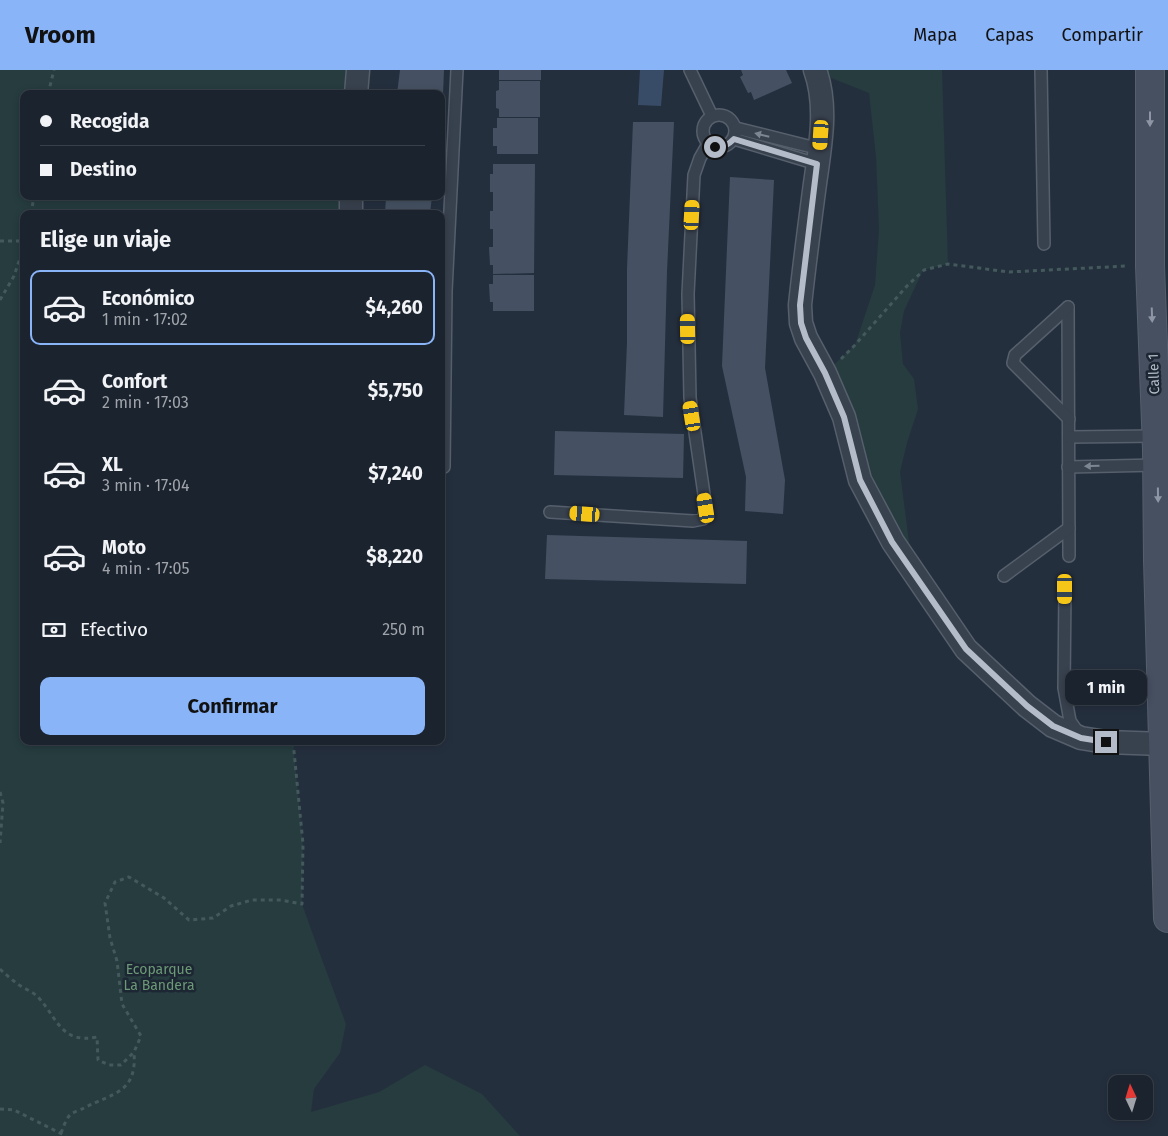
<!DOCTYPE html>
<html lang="es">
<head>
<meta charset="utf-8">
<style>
	body { margin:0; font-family:"Fira Sans",sans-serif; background:#282f3a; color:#f1f3f6; height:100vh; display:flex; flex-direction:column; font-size:19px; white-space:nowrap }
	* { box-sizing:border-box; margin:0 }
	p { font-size:16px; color:#a0a4aa }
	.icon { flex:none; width:28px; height:28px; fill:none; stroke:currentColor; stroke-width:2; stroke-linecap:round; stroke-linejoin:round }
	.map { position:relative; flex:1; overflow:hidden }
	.sheet { position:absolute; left:20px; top:140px; width:425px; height:535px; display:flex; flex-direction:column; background:#1b232e; border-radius:10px; box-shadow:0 2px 8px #0003,0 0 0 1px #39404a }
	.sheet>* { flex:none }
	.top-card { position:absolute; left:20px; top:20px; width:425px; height:110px; border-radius:10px; box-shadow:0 2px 8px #0003,0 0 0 1px #39404a; display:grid; align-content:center; height:110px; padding:0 20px; background:#1b232e }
	.needle { width:32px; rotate:356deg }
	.buttons { position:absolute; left:1108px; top:1005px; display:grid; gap:10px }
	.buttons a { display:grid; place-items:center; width:45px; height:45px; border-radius:10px; background:#1b232e; box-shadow:0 2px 8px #0003,0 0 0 1px #39404a; font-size:25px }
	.end { position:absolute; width:22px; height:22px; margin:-11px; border:6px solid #b4bcc9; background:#111; box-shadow:0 0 0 2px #111 }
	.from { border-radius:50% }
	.bubble { position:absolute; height:35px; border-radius:10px; background:#1b232e; box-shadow:0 2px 8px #0003,0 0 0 1px #39404a; font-size:16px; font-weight:700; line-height:35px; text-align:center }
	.car { position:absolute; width:15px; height:30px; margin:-15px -8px; border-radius:6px; box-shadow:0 0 4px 1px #0007; background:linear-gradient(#f5c518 24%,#345 0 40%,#f5c518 0 76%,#345 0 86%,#f5c518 0) }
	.top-card b { display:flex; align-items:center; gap:18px; height:48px; font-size:19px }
	.top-card b+b { border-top:1px solid #39404a }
	.top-card i { width:12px; height:12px; background:#f1f3f6 }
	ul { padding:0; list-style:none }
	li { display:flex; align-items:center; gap:15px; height:75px; margin:0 10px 8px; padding:0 10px; border:2px solid transparent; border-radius:10px }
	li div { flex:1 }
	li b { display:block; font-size:19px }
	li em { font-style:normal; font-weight:700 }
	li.current { border-color:#8ab4f8 }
	li>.icon { width:45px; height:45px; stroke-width:1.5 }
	h2 { padding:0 20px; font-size:22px; line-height:60px }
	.pay { display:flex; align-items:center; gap:12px; height:55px; padding:0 20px; font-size:19px }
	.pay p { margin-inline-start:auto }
	.primary-button { display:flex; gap:10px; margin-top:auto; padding:10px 20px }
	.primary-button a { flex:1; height:58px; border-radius:10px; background:#8ab4f8; color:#111; font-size:20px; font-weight:700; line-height:58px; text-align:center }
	header { display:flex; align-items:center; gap:30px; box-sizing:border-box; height:70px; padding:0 25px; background:#8ab4f8; color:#111 }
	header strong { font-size:24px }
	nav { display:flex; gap:28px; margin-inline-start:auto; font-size:18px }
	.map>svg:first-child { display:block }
	.green { fill:#263c3f }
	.water { fill:#394c67 }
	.building { fill:#455162 }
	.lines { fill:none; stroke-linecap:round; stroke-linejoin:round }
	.lane-casing { stroke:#565f6c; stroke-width:14 }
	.street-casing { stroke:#565f6c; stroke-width:25 }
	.secondary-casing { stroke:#565f6c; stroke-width:30 }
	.path { stroke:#44595c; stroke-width:3; stroke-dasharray:4 4; stroke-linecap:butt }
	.lane { stroke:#38414e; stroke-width:11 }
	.street { stroke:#38414e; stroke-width:22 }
	.secondary { stroke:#465061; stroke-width:28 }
	.oneway { fill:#8e96a5 }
	.oneway2 { fill:#7c8592 }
	.route { stroke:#b4bcc9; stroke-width:6 }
	.labels { text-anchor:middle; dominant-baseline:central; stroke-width:5; stroke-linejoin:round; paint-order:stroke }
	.street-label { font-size:14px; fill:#b4bcc9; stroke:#1d2633 }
	.park-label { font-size:14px; fill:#6b9a76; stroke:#1d2633 }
</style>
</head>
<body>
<header>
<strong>Vroom</strong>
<nav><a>Mapa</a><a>Capas</a><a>Compartir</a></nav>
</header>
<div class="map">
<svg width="1168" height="1066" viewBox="0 0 1168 1066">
	<rect width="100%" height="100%" fill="#242f3e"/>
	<g class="green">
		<path d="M0,0H358L356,24H24V126H351V144H24V671H293L303,774L302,834L320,884L346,954L340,983L314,1019L311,1042L379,1022L425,995L482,1024L520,1066H0Z"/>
		<path d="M815,0H942L948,194L923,200L904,241L900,263L903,294L914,309L918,339L907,373L900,402L911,487L893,472L825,303L855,275L875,215L879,159L876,87L869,23L816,2Z"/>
	</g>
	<path class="water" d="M640,0H664L661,36L638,35Z"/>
	<g class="building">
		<path d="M400,0H444L443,24H397Z"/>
		<rect x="499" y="0" width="42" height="10"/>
		<path d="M741,0H786L792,13L754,30L751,22L748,23L740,7L743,5Z"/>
		<path d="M499,11H540V47H499V39L496,38V21L499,20Z"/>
		<path d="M497,48H538V84H497V76H493V58H497Z"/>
		<path d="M633,52H674L667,201L663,347L624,345L627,273V199Z"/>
		<path d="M493,94H535L534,203L493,204V195H490L489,177H493V167H518H493V159H490V141H493V131H517H493V122H490V104H493Z"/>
		<path d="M730,107L774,110L765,298L785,410L783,444L745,441L746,407L722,296Z"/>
		<path d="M386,126H432L430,144H385Z"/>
		<path d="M493,205H534V241H493V232H490L489,214H493Z"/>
		<path d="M555,361L684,364L683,408L554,405Z"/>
		<path d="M547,465L747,471L746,514L545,509Z"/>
	</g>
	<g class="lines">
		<defs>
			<g id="lane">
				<path d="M690,0L712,46"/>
				<path d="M1041,0L1044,174"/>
				<circle cx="719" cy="61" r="16"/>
				<path d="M736,58L820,79"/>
				<path d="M734,69L817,94"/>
				<path d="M1068,237L1069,486"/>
				<path d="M1068,237L1015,285L1013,293L1069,349"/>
				<path d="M1069,367L1157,366"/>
				<path d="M444,397L446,221L457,0"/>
				<path d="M1068,397L1157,395"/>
				<path d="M550,442L693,451L703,449L706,438L690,328L688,224L694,105L700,88L708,74"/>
				<path d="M1004,506L1069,458"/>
				<path d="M1065,519L1064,618L1070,651L1079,664"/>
			</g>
			<g id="street">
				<path d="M815,0C829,38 819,82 814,121C809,159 804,197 800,235L801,253L806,268L825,303L844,347L860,410L893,472L966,579L1027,636L1053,656L1081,668L1106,672L1163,674"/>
				<path d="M356,24L358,0"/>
				<path d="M351,144V126"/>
			</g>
			<path id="secondary" d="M1150,0V196L1157,379L1158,490L1168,848"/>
		</defs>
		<use href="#lane" class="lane-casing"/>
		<use href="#street" class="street-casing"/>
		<use href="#secondary" class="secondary-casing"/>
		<g class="path">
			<path d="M48,24L54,0"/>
			<path d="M31,144L34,126"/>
			<path d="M0,171H24"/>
			<path d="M0,230L14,206L24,176"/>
			<path d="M841,289L855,275L907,216L924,200L948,194L1009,202L1127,196"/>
			<path d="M0,722L3,733L0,773"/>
			<path d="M0,899C5,904 10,908 15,912C22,918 32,921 38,927C58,949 61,974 97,967L98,990L109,995H121L134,982L141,966L122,934L117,891L110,868L105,833L115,812L129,807L164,828L189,850L213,848L231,836L252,830H281L302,834L303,774L293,671"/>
			<path d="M0,1039L14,1040L66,1066"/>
			<path d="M61,1063C63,1058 66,1049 70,1045C73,1042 80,1040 84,1038C113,1023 137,1023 134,983"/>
		</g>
		<use href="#lane" class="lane"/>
		<use href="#street" class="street"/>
		<use href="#secondary" class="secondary"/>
	</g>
	<defs><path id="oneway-solid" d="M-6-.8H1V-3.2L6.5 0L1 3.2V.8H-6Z" transform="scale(1.25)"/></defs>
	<g class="oneway">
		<use href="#oneway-solid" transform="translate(1150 49) rotate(90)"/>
		<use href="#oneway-solid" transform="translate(1152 245) rotate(88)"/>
		<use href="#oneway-solid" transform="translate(1158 425) rotate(89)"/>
	</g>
	<g class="oneway2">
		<use href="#oneway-solid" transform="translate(762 65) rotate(-166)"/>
		<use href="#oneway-solid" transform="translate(1092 396) rotate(179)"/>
	</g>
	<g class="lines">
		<path class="route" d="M715,77C724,77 728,75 734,69L817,94L800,235L801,253L806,268L825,303L844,347L860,410L892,472L966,579L1027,636L1053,656L1081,668L1106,672"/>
	</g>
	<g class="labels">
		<g class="street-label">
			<text transform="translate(1154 304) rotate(-92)">Calle 1</text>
		</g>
		<g class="park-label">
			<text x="159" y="899">Ecoparque<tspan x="159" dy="16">La Bandera</tspan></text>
		</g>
	</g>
</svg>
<div class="buttons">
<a><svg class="needle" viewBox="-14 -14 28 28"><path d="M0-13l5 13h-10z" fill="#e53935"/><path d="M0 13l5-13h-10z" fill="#a0a4aa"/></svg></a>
</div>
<i class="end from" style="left:715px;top:77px"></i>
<i class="end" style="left:1106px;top:672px"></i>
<div class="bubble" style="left:1065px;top:600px;width:82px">1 min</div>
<i class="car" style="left:821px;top:65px;rotate:184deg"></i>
<i class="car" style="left:692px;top:145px;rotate:3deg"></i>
<i class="car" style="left:688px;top:259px;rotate:359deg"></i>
<i class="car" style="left:692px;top:346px;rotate:351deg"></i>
<i class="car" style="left:706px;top:438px;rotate:351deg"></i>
<i class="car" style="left:585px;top:444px;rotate:274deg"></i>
<i class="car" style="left:1065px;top:519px;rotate:180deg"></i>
<div class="top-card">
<b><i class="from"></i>Recogida</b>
<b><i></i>Destino</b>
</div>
<section class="sheet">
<h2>Elige un viaje</h2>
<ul>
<li class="current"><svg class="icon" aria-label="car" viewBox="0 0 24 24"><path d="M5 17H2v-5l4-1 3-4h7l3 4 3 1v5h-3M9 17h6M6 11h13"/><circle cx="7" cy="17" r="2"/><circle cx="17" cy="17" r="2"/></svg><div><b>Económico</b><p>1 min · 17:02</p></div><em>$4,260</em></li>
<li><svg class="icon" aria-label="car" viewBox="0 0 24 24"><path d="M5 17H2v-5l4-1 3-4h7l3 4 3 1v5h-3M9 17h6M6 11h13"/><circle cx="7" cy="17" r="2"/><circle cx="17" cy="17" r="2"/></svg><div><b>Confort</b><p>2 min · 17:03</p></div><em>$5,750</em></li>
<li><svg class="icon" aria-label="car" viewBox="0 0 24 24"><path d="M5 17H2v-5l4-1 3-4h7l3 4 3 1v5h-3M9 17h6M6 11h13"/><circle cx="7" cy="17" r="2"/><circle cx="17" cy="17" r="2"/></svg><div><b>XL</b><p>3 min · 17:04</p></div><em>$7,240</em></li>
<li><svg class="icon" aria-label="car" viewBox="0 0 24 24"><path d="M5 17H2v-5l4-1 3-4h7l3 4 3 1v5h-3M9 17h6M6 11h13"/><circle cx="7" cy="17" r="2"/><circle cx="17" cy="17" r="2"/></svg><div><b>Moto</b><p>4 min · 17:05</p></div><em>$8,220</em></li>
</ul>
<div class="pay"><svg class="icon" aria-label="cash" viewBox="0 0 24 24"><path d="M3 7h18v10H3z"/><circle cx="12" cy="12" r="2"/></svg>Efectivo<p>250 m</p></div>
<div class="primary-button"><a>Confirmar</a></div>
</section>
</div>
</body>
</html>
